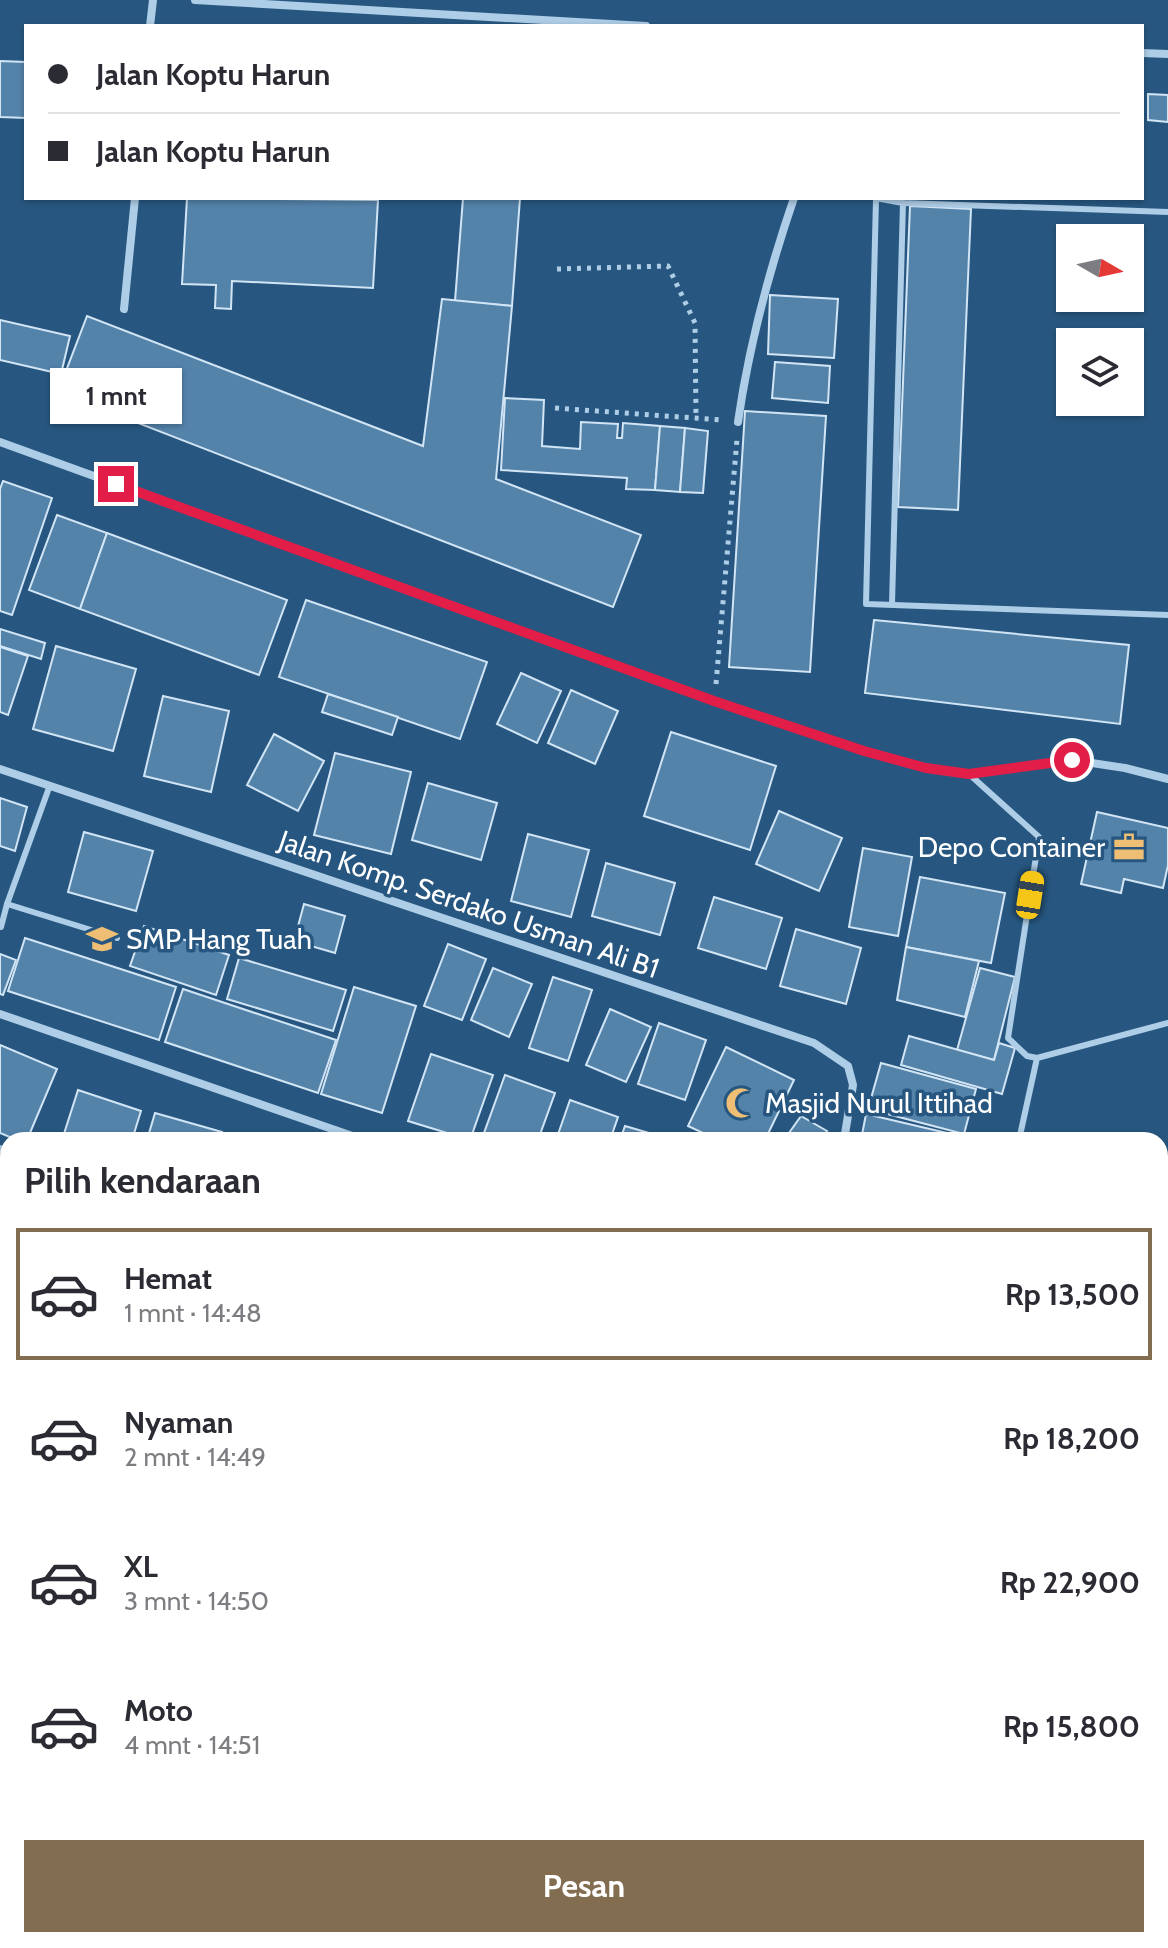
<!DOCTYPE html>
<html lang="id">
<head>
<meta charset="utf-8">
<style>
	body { margin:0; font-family:Cabin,sans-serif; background:#f2f2f3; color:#2b2b33; height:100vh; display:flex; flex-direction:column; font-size:30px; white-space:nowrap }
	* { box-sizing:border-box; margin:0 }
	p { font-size:26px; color:#7c7c81 }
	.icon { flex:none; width:44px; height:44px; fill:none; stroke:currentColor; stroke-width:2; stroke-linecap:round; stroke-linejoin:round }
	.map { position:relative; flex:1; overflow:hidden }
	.panel { position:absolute; left:0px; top:1132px; width:1168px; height:816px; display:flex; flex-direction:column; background:#fff; border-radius:24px 24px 0 0; box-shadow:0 2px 6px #0004 }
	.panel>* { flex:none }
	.top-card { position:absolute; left:24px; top:24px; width:1120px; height:176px; border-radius:0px; box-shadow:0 2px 6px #0004; display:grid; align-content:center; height:176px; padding:0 24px; background:#fff }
	.needle { width:52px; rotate:99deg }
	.tools { position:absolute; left:1056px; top:224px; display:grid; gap:16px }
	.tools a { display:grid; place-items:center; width:88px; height:88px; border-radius:0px; background:#fff; box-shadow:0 2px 6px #0004; font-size:40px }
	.end { position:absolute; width:36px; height:36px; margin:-18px; border:10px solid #e11d48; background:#fff; box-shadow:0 0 0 4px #fff }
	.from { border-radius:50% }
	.bubble { position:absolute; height:56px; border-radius:0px; background:#fff; box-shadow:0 2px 6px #0004; font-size:26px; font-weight:800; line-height:56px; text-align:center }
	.car { position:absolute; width:24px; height:48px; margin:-24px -12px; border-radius:10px; box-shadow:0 0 6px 2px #0007; background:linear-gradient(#f5c518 24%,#345 0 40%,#f5c518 0 76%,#345 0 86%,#f5c518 0) }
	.top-card b { display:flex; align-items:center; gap:28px; height:76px; font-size:30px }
	.top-card b+b { border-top:2px solid #e1e1e2 }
	.top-card i { width:20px; height:20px; background:#2b2b33 }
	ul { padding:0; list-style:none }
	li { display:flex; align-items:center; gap:24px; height:132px; margin:0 16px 12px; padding:0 8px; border:4px solid transparent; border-radius:0px }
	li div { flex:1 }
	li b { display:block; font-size:30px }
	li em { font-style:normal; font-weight:800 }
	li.on { border-color:#836d50 }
	li>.icon { width:72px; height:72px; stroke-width:1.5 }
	h2 { padding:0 24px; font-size:36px; line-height:96px }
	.button { display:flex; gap:16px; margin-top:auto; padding:16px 24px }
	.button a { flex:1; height:92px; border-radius:0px; background:#836d50; color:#fff; font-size:32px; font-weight:800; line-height:92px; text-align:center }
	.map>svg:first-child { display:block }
	.water { fill:#597b97; stroke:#a3c9e6; stroke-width:2 }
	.building { fill:#5483aa; stroke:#d1e5f5; stroke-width:2 }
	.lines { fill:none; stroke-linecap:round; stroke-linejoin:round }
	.path { stroke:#aecde6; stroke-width:5; stroke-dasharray:4 6; stroke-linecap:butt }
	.lane { stroke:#aecde6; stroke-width:6 }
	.street { stroke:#aecde6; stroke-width:8 }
	.route { stroke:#e11d48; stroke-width:10 }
	.labels { text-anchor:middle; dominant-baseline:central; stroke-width:7; stroke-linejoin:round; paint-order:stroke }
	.poi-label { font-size:28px; fill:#fff; stroke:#275780; text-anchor:start }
	.street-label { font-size:28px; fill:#fff; stroke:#275780 }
</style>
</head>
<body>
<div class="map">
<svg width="1168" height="1948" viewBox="0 0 1168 1948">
	<rect width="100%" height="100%" fill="#275780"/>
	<g class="water">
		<rect x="0" y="1773" width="8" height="95"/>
		<path d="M423,1940H649L677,1948H448Z"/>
	</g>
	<g class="building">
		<path d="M0,61L26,62V118L0,117Z"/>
		<path d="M1148,94L1168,95V122L1148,120Z"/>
		<path d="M187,198L378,200L373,288L232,281L231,309L215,308L216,285L182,284Z"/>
		<path d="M463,198H520L512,306L455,301Z"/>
		<path d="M910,206L971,209L958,510L898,507Z"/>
		<path d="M770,295L838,299L834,358L768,354Z"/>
		<path d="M442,299L512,306L496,479L641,535L613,607L58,392L87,316L423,446Z"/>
		<path d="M0,320L70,336L61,374L0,360Z"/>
		<path d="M775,362L830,366L828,403L772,398Z"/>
		<path d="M505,398L544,400L542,446L580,449L581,422L618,424L617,438H622L623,423L660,426L655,490L626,489L627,478L501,470Z"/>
		<path d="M745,411L826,416L810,672L729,667Z"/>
		<path d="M660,426L685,428L680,492L655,490Z"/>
		<path d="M685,428L708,431L703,493L680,492Z"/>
		<path d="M3,481L52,498L12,615L0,611V489Z"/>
		<path d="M57,515L107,533L80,609L29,590Z"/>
		<path d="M107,533L287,600L259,675L80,609Z"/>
		<path d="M306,600L487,662L460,739L279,677Z"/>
		<path d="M874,620L1129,645L1120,724L865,693Z"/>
		<path d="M0,629L45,643L41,659L0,646Z"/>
		<path d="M56,646L136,669L113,751L33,729Z"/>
		<path d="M0,647L28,656L8,715L0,712Z"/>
		<path d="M521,673L561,691L537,743L497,724Z"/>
		<path d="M571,690L618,711L595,764L548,743Z"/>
		<path d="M328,694L398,717L392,735L322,712Z"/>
		<path d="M163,696L229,711L211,792L144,776Z"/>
		<path d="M671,732L776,766L750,850L644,816Z"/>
		<path d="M274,734L324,761L298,811L247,785Z"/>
		<path d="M335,753L411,772L391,854L314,835Z"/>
		<path d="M428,783L497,803L481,860L412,840Z"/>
		<path d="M0,798L27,807L15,851L0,846Z"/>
		<path d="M779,811L842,838L819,891L756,864Z"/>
		<path d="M1097,812L1168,828V865L1163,888L1124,879L1121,893L1081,884Z"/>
		<path d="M84,832L153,851L136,911L68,892Z"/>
		<path d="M528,834L589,850L571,917L511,901Z"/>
		<path d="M863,848L912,857L898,936L849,927Z"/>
		<path d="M606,863L675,883L660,935L592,916Z"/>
		<path d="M920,877L1005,893L991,963L906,947Z"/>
		<path d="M714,897L782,918L766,969L698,948Z"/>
		<path d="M304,904L345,916L335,953L294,941Z"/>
		<path d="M144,926L229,955L216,995L130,966Z"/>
		<path d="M796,929L861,948L846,1004L780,986Z"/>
		<path d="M25,938L176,987L159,1040L8,991Z"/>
		<path d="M448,944L486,959L462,1020L424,1006Z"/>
		<path d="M906,947L979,961L965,1017L897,1000Z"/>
		<path d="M0,954L16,960L3,995L0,994Z"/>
		<path d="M239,958L346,990L333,1031L227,999Z"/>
		<path d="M493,968L532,984L509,1037L471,1020Z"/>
		<path d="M980,968L1015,977L994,1060L957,1050Z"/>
		<path d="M553,977L592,990L568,1061L529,1048Z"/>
		<path d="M354,987L416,1006L382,1113L321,1094Z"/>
		<path d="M183,989L336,1040L318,1093L165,1042Z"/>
		<path d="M610,1009L651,1027L626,1082L586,1065Z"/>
		<path d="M659,1023L706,1040L685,1100L638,1084Z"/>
		<path d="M909,1036L994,1060L999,1043L1015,1048L1002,1094L901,1065Z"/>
		<path d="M0,1045L57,1069L27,1140H17L0,1133Z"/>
		<path d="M726,1047L794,1080L765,1140H718L688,1126Z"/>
		<path d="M431,1054L493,1075L470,1140L408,1121Z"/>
		<path d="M881,1063L976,1089L964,1134L868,1109Z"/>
		<path d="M505,1075L555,1093L538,1140H504L484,1133Z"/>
		<path d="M78,1090L141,1111L132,1140H62Z"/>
		<path d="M570,1100L618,1117L610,1140H556Z"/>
		<path d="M155,1113L222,1132L220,1140H147Z"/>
		<path d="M866,1114L964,1137L963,1140H861Z"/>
		<path d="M801,1116L827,1131L821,1140H784Z"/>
		<path d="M625,1126L673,1140H620Z"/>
		<path d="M8,1167V1264L0,1266V1168Z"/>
		<path d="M8,1275V1381L0,1382V1277Z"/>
		<path d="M1164,1347L1168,1348V1608L1160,1607V1363Z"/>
		<path d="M8,1397V1476L0,1477V1399Z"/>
		<path d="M3,1476H8V1504Z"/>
		<path d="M1160,1607L1168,1608V1649L1160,1646Z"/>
		<path d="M1162,1679L1168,1681V1745L1160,1744Z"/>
		<path d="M1160,1748L1168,1750V1781L1160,1779Z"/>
		<path d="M1160,1779L1168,1781V1810L1160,1808Z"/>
		<path d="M1160,1808L1168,1810V1866L1160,1899Z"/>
		<path d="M0,1896H8V1940H17V1948H0Z"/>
		<rect x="26" y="1940" width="29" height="8"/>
		<path d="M67,1940H88L87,1948H67Z"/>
		<path d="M99,1940H119L118,1948H97Z"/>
		<path d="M129,1940H153L152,1948H128Z"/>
		<path d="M162,1940H200L199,1948H161Z"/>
		<path d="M223,1940L249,1944V1948H221Z"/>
		<path d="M721,1940H770L768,1948Z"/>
		<path d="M783,1940H844L841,1948H780Z"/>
		<path d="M1096,1940H1104L1139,1948H1095Z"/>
	</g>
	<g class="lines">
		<g class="path">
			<path d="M557,269L668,266L695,323L696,418"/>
			<path d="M555,408L722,420"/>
			<path d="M716,684L737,439"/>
			<path d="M329,1940L355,1948"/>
		</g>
		<g class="lane">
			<path d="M875,198L903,203L1168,212"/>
			<path d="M876,199L866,604L1168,615"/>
			<path d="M892,604L903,203"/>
			<path d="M969,774L1039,837L1008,1038L1027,1056L1037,1058"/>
			<path d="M7,904L117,938"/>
			<path d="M1,927L7,904L50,785"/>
			<path d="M1019,1140L1037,1058L1168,1023"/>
			<path d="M1160,1251L1168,1252"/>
		</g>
		<g class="street">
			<path d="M195,0L646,26"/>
			<path d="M150,26L153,0"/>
			<path d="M1142,53L1168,54"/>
			<path d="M124,309L135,198"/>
			<path d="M738,422C749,345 769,271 794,198"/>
			<path d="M0,442L714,701L864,751L926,768L969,774L1072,760L1125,768L1168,779"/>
			<path d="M0,769L814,1043L848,1066L853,1085L844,1140"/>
			<path d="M0,1014L364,1140"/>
			<path d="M0,1149L8,1152"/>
			<path d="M1160,1314L1168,1303"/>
			<path d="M0,1531L8,1530"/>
			<path d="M0,1760H8"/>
			<path d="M665,1940L691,1948"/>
		</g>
	</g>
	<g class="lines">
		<path class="route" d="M116,484L714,701L864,751L926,768L969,774L1072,760"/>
	</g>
	<defs>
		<symbol id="office-bare" viewBox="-9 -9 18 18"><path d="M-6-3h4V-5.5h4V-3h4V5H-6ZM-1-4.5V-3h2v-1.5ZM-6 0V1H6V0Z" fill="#eebe74" stroke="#275780" stroke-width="2.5" paint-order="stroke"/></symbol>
		<symbol id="school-bare" viewBox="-9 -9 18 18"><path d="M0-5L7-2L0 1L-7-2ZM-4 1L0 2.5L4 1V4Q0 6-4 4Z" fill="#eebe74" stroke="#275780" stroke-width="2.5" paint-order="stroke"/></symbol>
		<symbol id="mosque-bare" viewBox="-9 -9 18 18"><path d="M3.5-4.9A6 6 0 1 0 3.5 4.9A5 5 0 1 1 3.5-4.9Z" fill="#eebe74" stroke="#275780" stroke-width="2.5" paint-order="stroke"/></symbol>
	</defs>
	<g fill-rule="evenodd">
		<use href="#office-bare" x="1107" y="825" width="44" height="44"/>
		<use href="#school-bare" x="80" y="917" width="44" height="44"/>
		<use href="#mosque-bare" x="719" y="1081" width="44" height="44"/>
	</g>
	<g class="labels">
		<g class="poi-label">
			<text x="1105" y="847" text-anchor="end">Depo Container</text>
			<text x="126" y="939">SMP Hang Tuah</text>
			<text x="765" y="1103">Masjid Nurul Ittihad</text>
		</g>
		<g class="street-label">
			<text transform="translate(469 904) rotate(19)">Jalan Komp. Serdako Usman Ali B1</text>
		</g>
	</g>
</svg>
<div class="tools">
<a><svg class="needle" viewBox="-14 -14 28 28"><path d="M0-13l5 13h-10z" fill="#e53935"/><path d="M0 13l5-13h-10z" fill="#7c7c81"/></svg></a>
<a><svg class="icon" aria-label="layers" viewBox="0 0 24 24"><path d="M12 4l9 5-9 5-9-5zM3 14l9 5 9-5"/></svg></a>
</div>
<i class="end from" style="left:1072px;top:760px"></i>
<i class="end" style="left:116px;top:484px"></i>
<div class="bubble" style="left:50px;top:368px;width:132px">1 mnt</div>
<i class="car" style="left:1030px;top:895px;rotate:9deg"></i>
<div class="top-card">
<b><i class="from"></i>Jalan Koptu Harun</b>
<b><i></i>Jalan Koptu Harun</b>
</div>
<section class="panel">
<h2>Pilih kendaraan</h2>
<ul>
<li class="on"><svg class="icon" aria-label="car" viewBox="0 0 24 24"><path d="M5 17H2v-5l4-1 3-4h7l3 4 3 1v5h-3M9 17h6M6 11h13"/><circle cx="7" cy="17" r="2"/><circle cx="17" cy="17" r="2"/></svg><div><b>Hemat</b><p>1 mnt · 14:48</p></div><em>Rp 13,500</em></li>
<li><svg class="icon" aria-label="car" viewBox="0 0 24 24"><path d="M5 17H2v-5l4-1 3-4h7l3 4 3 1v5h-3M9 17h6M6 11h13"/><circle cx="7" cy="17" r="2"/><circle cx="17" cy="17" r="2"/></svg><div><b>Nyaman</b><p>2 mnt · 14:49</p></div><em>Rp 18,200</em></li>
<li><svg class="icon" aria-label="car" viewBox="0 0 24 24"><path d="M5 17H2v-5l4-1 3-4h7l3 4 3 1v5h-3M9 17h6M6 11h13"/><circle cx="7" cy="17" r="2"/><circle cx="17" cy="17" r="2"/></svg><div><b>XL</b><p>3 mnt · 14:50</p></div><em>Rp 22,900</em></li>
<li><svg class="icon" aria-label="car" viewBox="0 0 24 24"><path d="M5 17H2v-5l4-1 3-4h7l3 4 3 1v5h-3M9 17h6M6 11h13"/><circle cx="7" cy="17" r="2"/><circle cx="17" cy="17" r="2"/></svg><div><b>Moto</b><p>4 mnt · 14:51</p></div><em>Rp 15,800</em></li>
</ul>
<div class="button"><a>Pesan</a></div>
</section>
</div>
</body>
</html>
